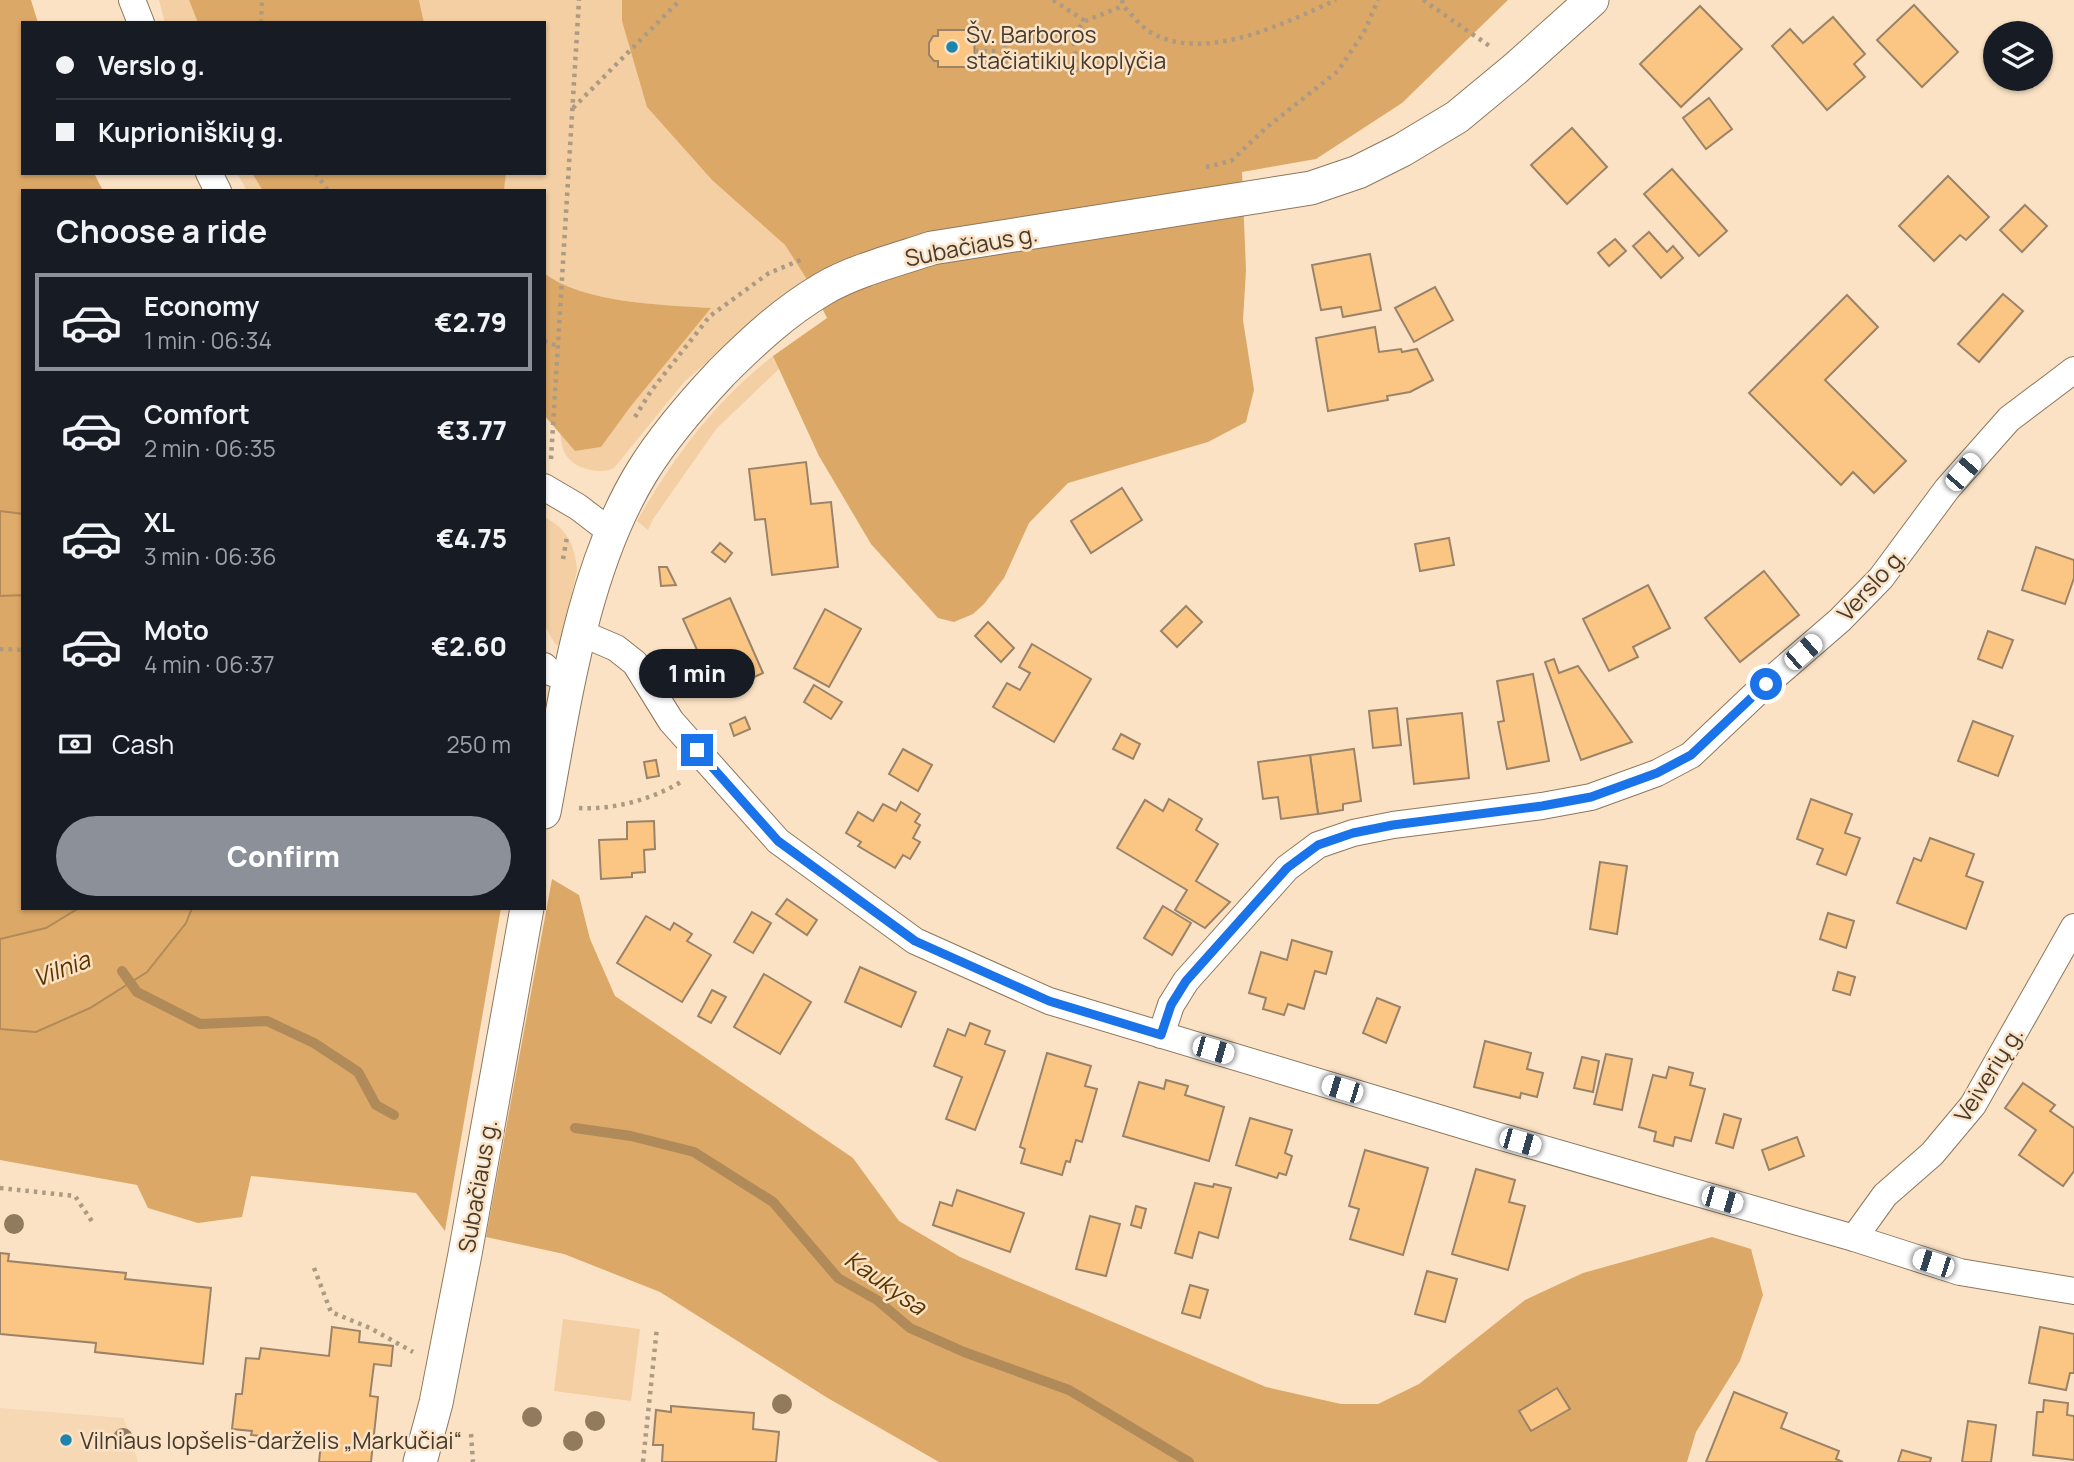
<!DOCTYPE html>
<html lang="en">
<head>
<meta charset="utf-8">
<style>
	body { margin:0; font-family:Manrope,sans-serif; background:#242831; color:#f1f3f6; height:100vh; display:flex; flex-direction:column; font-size:26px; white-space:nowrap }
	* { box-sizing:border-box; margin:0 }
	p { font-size:23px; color:#9ea1a6 }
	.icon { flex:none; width:38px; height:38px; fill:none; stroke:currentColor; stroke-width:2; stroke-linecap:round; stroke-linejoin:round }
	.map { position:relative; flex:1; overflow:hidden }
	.panel { position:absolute; left:21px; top:189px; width:525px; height:721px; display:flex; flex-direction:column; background:#171b24; border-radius:0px; box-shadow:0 2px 5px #0004 }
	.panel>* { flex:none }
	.hud { position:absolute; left:21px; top:21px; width:525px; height:154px; border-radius:0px; box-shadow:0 2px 5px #0004; display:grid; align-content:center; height:154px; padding:0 35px; background:#171b24 }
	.buttons { position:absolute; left:1983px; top:21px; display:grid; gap:14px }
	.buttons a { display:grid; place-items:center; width:70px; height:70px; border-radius:50%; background:#171b24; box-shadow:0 2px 5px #0004; font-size:35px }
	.end { position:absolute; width:32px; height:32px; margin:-16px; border:9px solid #1a73e8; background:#fff; box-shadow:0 0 0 4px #fff }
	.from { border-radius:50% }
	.bubble { position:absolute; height:49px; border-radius:24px; background:#171b24; box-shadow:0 2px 5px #0004; font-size:23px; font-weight:800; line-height:49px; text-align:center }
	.car { position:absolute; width:21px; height:42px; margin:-21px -10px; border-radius:9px; box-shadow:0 0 5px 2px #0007; background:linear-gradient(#fff 24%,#345 0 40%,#fff 0 76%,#345 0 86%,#fff 0) }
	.hud b { display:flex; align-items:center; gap:24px; height:66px; font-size:26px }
	.hud b+b { border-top:2px solid #363941 }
	.hud i { width:18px; height:18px; background:#f1f3f6 }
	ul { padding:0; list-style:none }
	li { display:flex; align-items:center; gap:21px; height:98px; margin:0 14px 10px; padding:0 21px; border:4px solid transparent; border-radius:0px }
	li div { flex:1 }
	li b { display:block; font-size:26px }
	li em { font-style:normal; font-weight:800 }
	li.selected { border-color:#8c9099 }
	li>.icon { width:63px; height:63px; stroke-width:1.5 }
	h2 { padding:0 35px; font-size:32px; line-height:84px }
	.pay { display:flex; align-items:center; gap:18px; height:77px; padding:0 35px; font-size:26px }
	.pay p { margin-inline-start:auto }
	.primary-button { display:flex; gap:14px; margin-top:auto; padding:14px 35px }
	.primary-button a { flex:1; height:80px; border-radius:42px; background:#8c9099; color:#fff; font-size:28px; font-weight:800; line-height:80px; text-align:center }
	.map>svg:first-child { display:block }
	.built { fill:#f7d8b4 }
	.green { fill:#f3cfa3 }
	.forest { fill:#dca867 }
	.water { fill:#e0ac6b; stroke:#b18a59; stroke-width:2 }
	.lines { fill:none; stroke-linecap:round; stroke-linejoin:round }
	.stream { stroke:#b18a59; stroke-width:10 }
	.building { fill:#fbc684; stroke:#9a8368; stroke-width:2 }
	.minor-casing { stroke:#8d775c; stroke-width:28 }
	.tertiary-casing { stroke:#8d775c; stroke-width:35 }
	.path { stroke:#ac9a83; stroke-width:4.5; stroke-dasharray:3.5 5; stroke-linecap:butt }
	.minor { stroke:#fff; stroke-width:26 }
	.tertiary { stroke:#fff; stroke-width:33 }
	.tree { fill:#917a5d }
	.route { stroke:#1a73e8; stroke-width:9 }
	.poi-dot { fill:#1b85ad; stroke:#fbe2c4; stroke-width:2.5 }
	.labels { text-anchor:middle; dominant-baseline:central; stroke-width:5; stroke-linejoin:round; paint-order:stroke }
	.poi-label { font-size:23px; fill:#443a2e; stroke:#fbe2c4; text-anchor:start }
	.street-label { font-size:23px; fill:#443a2e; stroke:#fbe2c4 }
	.water-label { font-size:24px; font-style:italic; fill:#573500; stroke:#fbe2c4 }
</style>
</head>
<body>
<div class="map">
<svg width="2074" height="1462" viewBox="0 0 2074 1462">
	<rect width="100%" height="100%" fill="#fbe2c4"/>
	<path class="built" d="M0,1408L124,1418L138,1462H0Z"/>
	<g class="green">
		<path d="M159,0H189L198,23H165Z"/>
		<path d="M419,0H622V21L713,181L785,245L810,284L767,310L684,382L614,468C601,475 574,469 566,455C562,449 561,440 560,433L575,451L601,447L631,406L710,308C662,305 582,303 544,273V191H504L506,173H544V23H424Z"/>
		<path d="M237,173H252L263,191H247Z"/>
		<path d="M773,356L780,368L717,428L653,519L648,530L637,521C674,457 714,402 773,356Z"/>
		<path d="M544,517C567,528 575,546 577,570L562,641L558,645L555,644L544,624Z"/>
		<path d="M563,1319L640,1329L631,1401L554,1391Z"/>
	</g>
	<g class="forest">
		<path d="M0,0H31L38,23H23V173H94L103,191H23V514L0,511Z"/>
		<path d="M189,0H419L424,23H198Z"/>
		<path d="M622,0H1508L1402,103L1316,159L1242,172L1246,270L1243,320L1254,390L1246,422L1208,442L1068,483L1029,523L1004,578L984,604L973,614L954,622L938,618L871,544L819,456L773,356L827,318L810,284L785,245L713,181L647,107L622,21Z"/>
		<path d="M252,173H506L504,191H263Z"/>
		<path d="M544,273C582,303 663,305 711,308L631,406L601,447L575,451L544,415Z"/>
		<path d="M23,595V908H79L46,928L0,939V596Z"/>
		<path d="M552,879L579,895L590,939L615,996L853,1158L899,1221L960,1257L1266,1387L1341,1404H1378L1419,1384L1525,1300L1583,1273L1712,1237L1751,1249L1763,1295L1740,1361L1696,1432L1687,1462H939L826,1397L660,1292L564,1254L486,1237Z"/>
		<path d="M192,908H501L445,1231L416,1193L251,1176L242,1217L198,1223L148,1208L137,1185L0,1160V1029L36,1032L90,1008L147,972L186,923Z"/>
	</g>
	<g class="water">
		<path d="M0,511L23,514V595L0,596Z"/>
		<path d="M79,908H192L186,923L147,972L90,1008L36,1032L0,1029V939L46,928Z"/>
	</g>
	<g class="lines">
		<g class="stream">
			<path d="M122,971L137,992L200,1024L267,1021L314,1043L358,1072L376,1105L394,1115"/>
			<path d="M575,1128L631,1136L694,1152L773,1202L838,1278L877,1300L910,1328L964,1352L1069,1390L1189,1462"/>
		</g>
	</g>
	<g class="building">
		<path d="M1914,5L1958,52L1922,87L1877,40Z"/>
		<path d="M1700,6L1742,49L1681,107L1640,64Z"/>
		<path d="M1833,17L1865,54L1854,64L1865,77L1827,110L1772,46L1790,29L1803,43Z"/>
		<path d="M938,30H974L975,67H938V61H934L929,55V43L933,36H938Z"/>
		<path d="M1709,98L1732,129L1706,149L1683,118Z"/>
		<path d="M1572,128L1607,167L1567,204L1531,165Z"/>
		<path d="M1672,169L1727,231L1699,256L1644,194Z"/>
		<path d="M1948,176L1989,217L1966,240L1960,235L1934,261L1899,226Z"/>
		<path d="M2025,205L2047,226L2022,252L2000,230Z"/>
		<path d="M1649,232L1667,252L1673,246L1683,258L1661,278L1633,246Z"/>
		<path d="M1615,239L1626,251L1609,266L1598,253Z"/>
		<path d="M1370,254L1381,310L1343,317L1341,307L1321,310L1312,265Z"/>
		<path d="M1435,287L1453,320L1414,342L1395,308Z"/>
		<path d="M2003,294L2023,311L1979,362L1958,344Z"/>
		<path d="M1847,295L1878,327L1825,380L1906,461L1874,493L1853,472L1841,485L1749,393Z"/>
		<path d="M1375,327L1379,352L1401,349L1402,352L1417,349L1433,380L1410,392L1387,396L1388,400L1328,411L1316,338Z"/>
		<path d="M806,462L811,504L831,502L838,567L772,575L765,519L755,520L749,469Z"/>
		<path d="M1122,488L1142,520L1091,553L1071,521Z"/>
		<path d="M1449,538L1454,565L1420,571L1415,544Z"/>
		<path d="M720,543L732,553L725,562L712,552Z"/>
		<path d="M2036,547L2074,560V578L2065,604L2022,590Z"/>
		<path d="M659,567H667L676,585L661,586Z"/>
		<path d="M1764,571L1799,615L1740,662L1705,618Z"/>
		<path d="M1648,585L1670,628L1633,647L1638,657L1609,671L1583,619Z"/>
		<path d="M730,598L763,673L717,694L683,619Z"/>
		<path d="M1186,606L1202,622L1177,647L1161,631Z"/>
		<path d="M825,609L861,629L829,687L794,668Z"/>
		<path d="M988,622L1014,648L1001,662L975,636Z"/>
		<path d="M1988,631L2013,640L2002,668L1978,659Z"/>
		<path d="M1032,644L1091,679L1054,742L993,707L1007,683L1020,690L1030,673L1019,667Z"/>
		<path d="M1554,659L1559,673L1578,666L1632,742L1581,760L1545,662Z"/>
		<path d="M1533,674L1549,761L1507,769L1498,722L1504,721L1497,681Z"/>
		<path d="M814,685L842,702L831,719L804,702Z"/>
		<path d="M1397,708L1401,745L1373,748L1369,711Z"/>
		<path d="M1462,713L1469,778L1414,784L1407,719Z"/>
		<path d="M745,717L750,729L734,736L730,724Z"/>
		<path d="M1973,721L2013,736L1998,776L1958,761Z"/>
		<path d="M1121,734L1140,744L1133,759L1113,749Z"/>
		<path d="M903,749L932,765L918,791L889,774Z"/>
		<path d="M1354,749L1361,801L1343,804V810L1318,814L1310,755Z"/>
		<path d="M1310,755L1318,814L1281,819L1278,797L1263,799L1258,762Z"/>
		<path d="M656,760L659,776L647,778L644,762Z"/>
		<path d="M1169,799L1202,819L1196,830L1218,844L1196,881L1230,902L1205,928L1175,910L1187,890L1117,848L1145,800L1163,811Z"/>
		<path d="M1811,799L1852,814L1845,833L1860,838L1846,875L1817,864L1823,849L1797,839Z"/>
		<path d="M901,802L920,814L915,822L920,825L913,838L920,842L910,859L903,855L895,868L858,846L861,842L846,833L858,812L873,821L883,804L896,811Z"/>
		<path d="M654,821L655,849L644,850L645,872L632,873V877L601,879L599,840L627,839V822Z"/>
		<path d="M1930,838L1974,854L1966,876L1983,882L1966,929L1897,903L1914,858L1921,861Z"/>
		<path d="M1600,862L1627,866L1617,934L1590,929Z"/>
		<path d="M787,899L817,920L807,935L776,914Z"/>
		<path d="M1163,906L1191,923L1172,955L1144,938Z"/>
		<path d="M752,912L771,923L753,953L734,942Z"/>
		<path d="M1828,913L1854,921L1846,948L1820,939Z"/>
		<path d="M646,916L670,930L674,923L692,934L687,941L711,955L682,1002L617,963Z"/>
		<path d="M1292,940L1332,952L1326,974L1315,971L1304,1009L1288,1004L1284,1015L1263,1009L1266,998L1249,993L1261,952L1287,960Z"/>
		<path d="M860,967L916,992L901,1027L845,1002Z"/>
		<path d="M1838,972L1855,977L1850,995L1833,990Z"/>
		<path d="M764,974L811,1002L780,1054L734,1027Z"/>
		<path d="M712,990L726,997L711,1023L698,1016Z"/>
		<path d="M1377,998L1400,1007L1386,1043L1363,1033Z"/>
		<path d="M970,1023L990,1031L985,1044L1005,1051L975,1130L946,1119L962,1077L934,1066L948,1029L965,1036Z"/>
		<path d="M1485,1041L1531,1053L1527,1069L1543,1073L1537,1097L1521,1093L1520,1098L1474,1087Z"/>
		<path d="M1047,1053L1091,1066L1085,1086L1097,1089L1082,1142L1076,1140L1070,1162L1066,1161L1062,1175L1021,1163L1025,1149L1020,1147Z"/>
		<path d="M1606,1054L1632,1059L1622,1110L1594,1104Z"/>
		<path d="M1582,1057L1599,1061L1593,1092L1574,1088Z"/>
		<path d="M1669,1067L1693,1073L1690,1085L1705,1089L1691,1141L1675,1137L1673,1146L1654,1141L1656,1132L1639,1127L1653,1075L1666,1078Z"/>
		<path d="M1166,1080L1188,1086L1185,1095L1224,1107L1209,1161L1123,1136L1139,1082L1164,1089Z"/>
		<path d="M2023,1083L2055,1105L2050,1111L2074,1128V1171L2063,1186L2019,1155L2036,1130L2005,1108Z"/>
		<path d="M1724,1114L1741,1119L1733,1148L1716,1143Z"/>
		<path d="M1250,1118L1292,1130L1285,1153L1292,1156L1286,1175L1279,1173L1277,1178L1236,1165Z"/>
		<path d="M1797,1137L1804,1156L1769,1170L1762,1150Z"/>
		<path d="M1365,1150L1428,1168L1403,1255L1350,1239L1359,1209L1349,1206Z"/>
		<path d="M1476,1169L1515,1180L1509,1202L1525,1206L1508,1270L1452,1254Z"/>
		<path d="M1195,1183L1213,1187L1214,1184L1231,1188L1218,1238L1199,1232L1192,1258L1175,1253Z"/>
		<path d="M957,1190L1024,1213L1010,1252L933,1225L940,1202L952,1206Z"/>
		<path d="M1136,1206L1146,1209L1141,1228L1131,1225Z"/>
		<path d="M1090,1216L1120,1224L1106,1276L1076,1269Z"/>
		<path d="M0,1253L9,1254L8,1261L126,1273L125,1279L211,1288L203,1364L95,1352L96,1343L0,1334Z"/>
		<path d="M1427,1271L1457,1279L1445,1322L1415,1314Z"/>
		<path d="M1190,1285L1208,1290L1200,1318L1182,1313Z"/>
		<path d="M332,1327L360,1331L359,1342L393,1346L391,1366L374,1364L370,1396L378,1397L371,1462H319L321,1443L251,1435L252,1431L232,1429L236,1394H242L246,1358L259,1359L261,1348L329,1356Z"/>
		<path d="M2040,1327L2074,1334V1373H2070L2066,1390L2029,1383Z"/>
		<path d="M1557,1388L1570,1409L1531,1431L1519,1411Z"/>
		<path d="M1734,1392L1787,1413L1781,1428L1839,1451L1836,1459L1843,1462H1706Z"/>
		<path d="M2044,1400L2068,1403L2067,1415L2074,1416V1460L2033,1455L2037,1412H2043Z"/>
		<path d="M671,1406L754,1413L753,1429L779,1432L776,1462H662L663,1445H653L656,1410L671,1412Z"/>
		<path d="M1968,1421L1996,1425L1991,1462H1962Z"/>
		<path d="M1902,1450L1931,1458L1930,1462H1898Z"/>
	</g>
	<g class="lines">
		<defs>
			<g id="minor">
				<path d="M132,0L141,23"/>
				<path d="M209,173L218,191"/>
				<path d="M544,487L578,507L612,533"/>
				<path d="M581,633L616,648L635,663L671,721L778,841L915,941L1049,1001L1495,1135L1854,1238L1960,1272L2074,1291"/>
				<path d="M544,666L550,672L570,680"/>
				<path d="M1161,1035L1171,1005L1186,981L1287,868L1318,845L1353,833L1393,825L1542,806L1591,797L1657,773L1691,755L1766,684L1840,620L1881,578L1947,489L2009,419L2074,370"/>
				<path d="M1854,1238L1885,1195L1932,1154L1973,1105L2074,927"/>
			</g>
			<g id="tertiary">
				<path d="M544,812C565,701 582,570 642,472C664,436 692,404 721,373C753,341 784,312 823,289C853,271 899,259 932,248L1311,188L1358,172L1402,150L1457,117L1515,69L1592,0"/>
				<path d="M420,1462L436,1403L465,1254L527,908"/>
			</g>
		</defs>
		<use href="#minor" class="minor-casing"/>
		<use href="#tertiary" class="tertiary-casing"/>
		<g class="path">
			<path d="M1053,0L1085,21"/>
			<path d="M1122,0L1123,6C1132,14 1140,26 1150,32C1204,64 1285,23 1336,0"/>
			<path d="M1423,0L1491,47"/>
			<path d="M261,23L262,0"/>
			<path d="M1073,34L1077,70L1092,68"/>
			<path d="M975,51H1005V39L1073,34L1085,21L1123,6"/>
			<path d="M1005,51L1006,62L1019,67L1076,64"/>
			<path d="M573,108L680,0"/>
			<path d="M1206,167L1231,161L1267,127L1338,71L1364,32L1378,0"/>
			<path d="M316,173L328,191"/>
			<path d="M544,341L558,346"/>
			<path d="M635,417L651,391L710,316L769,273L803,259"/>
			<path d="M551,459L579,0"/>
			<path d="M563,559L567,537"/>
			<path d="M0,649L23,650"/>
			<path d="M579,808C614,810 654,799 684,780"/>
			<path d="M0,1188L75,1196L93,1223"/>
			<path d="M314,1268L331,1312L370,1328L413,1352"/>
			<path d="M471,1434L473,1462"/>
			<path d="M643,1462L657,1327"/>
		</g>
		<use href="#minor" class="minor"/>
		<use href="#tertiary" class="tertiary"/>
	</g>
	<g class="tree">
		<circle cx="14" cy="1224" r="10"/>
		<circle cx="782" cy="1404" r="10"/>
		<circle cx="532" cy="1417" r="10"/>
		<circle cx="595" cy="1421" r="10"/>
		<circle cx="123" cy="1438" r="10"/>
		<circle cx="573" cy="1441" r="10"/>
	</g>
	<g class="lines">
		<path class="route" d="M697,750L778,841L915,941L1049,1001L1161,1035L1171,1005L1186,981L1287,868L1318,845L1353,833L1393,825L1542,806L1591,797L1657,773L1691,755L1766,684"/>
	</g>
	<g class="poi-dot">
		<circle cx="952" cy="47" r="7"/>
		<circle cx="66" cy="1440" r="7"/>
	</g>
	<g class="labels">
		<g class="poi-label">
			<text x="966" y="34">Šv. Barboros<tspan x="966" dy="26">stačiatikių koplyčia</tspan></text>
			<text x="80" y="1440">Vilniaus lopšelis-darželis „Markučiai“</text>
		</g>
		<g class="street-label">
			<text transform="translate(971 245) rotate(-11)">Subačiaus g.</text>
			<text transform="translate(1871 584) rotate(-48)">Verslo g.</text>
			<text transform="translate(1988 1074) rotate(-58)">Veiverių g.</text>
			<text transform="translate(477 1186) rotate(-80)">Subačiaus g.</text>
		</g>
		<g class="water-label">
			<text transform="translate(61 968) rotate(-21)">Vilnia</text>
			<text transform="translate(886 1282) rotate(35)">Kaukysa</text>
		</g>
	</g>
</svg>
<div class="buttons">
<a><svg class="icon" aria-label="layers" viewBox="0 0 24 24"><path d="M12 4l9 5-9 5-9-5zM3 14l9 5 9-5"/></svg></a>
</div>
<i class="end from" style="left:1766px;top:684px"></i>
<i class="end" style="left:697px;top:750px"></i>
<div class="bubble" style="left:639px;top:649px;width:116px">1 min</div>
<i class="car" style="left:1963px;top:472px;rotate:41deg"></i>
<i class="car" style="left:1803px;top:652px;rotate:49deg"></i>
<i class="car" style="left:1213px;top:1050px;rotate:106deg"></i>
<i class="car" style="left:1342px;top:1089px;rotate:287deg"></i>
<i class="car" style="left:1520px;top:1142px;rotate:106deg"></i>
<i class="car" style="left:1722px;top:1200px;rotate:106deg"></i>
<i class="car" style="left:1933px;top:1263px;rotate:288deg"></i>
<div class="hud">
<b><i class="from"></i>Verslo g.</b>
<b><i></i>Kuprioniškių g.</b>
</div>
<section class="panel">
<h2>Choose a ride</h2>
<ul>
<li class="selected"><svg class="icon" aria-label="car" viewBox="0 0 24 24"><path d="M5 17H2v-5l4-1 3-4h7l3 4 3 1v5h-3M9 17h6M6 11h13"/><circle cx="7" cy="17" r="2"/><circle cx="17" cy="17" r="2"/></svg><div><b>Economy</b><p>1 min · 06:34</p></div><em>€2.79</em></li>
<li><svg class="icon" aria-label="car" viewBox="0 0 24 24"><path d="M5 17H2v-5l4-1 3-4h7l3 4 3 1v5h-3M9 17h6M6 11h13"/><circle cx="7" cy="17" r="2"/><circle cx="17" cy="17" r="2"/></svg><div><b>Comfort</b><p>2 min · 06:35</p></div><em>€3.77</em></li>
<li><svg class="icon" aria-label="car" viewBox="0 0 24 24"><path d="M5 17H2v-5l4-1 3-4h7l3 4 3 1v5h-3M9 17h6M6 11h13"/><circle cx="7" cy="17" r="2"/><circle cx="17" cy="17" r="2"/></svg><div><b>XL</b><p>3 min · 06:36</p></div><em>€4.75</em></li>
<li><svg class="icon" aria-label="car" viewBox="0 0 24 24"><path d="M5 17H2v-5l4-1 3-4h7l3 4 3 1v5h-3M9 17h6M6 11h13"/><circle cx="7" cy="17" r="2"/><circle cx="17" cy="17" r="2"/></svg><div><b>Moto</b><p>4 min · 06:37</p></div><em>€2.60</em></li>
</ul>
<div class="pay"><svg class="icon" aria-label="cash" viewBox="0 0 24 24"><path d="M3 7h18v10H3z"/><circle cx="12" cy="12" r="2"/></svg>Cash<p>250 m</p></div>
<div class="primary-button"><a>Confirm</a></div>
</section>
</div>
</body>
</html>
